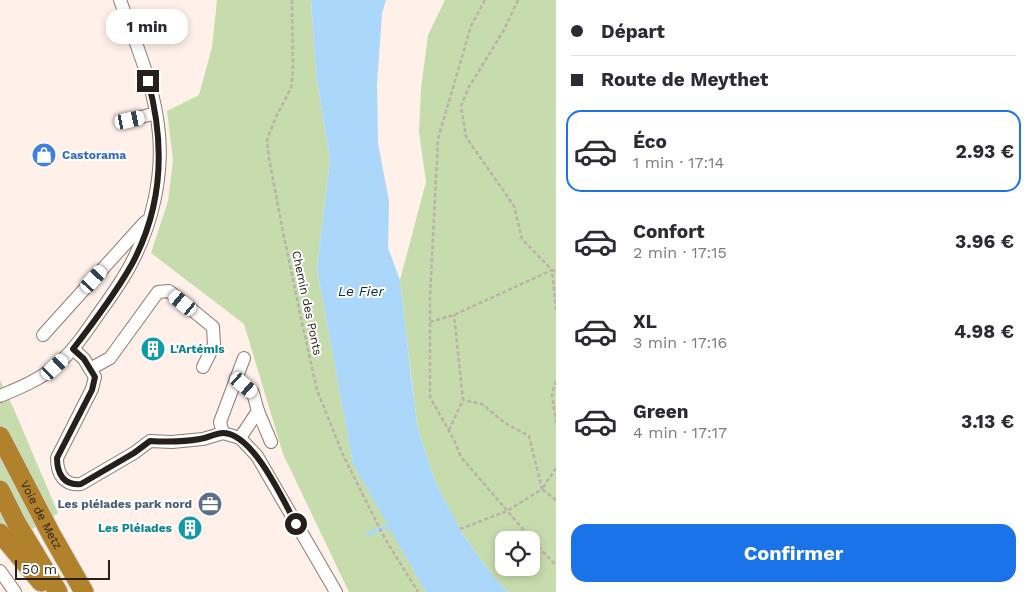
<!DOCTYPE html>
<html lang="fr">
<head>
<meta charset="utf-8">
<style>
	body { margin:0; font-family:"Work Sans",sans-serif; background:#f7f7f7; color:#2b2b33; height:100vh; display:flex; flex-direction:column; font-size:19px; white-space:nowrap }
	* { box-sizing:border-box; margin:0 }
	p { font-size:16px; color:#7c7c81 }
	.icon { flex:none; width:28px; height:28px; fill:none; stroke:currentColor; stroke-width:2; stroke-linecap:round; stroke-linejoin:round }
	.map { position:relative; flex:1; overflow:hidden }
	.panel { display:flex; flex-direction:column; background:#fff; width:475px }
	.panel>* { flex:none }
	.top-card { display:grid; align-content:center; height:110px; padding:0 15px; background:#fff }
	.tools { position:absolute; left:495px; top:531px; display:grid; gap:10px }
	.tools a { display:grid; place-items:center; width:45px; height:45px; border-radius:10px; background:#fff; box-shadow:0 2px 8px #0003; font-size:25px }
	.scale { position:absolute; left:15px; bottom:12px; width:95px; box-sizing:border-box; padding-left:5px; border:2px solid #271f1b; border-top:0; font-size:14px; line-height:18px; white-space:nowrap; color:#271f1b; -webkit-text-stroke:4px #fff; paint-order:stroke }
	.end { position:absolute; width:22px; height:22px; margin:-11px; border:6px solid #271f1b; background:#fff; box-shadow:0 0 0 2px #fff }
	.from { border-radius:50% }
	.bubble { position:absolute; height:35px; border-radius:15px; background:#fff; box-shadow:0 2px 8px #0003; font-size:16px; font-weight:700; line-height:35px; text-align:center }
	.car { position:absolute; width:15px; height:30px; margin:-15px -8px; border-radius:6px; box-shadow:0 0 4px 1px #0007; background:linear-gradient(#fff 24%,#345 0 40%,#fff 0 76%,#345 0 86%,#fff 0) }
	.top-card b { display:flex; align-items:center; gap:18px; height:48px; font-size:19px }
	.top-card b+b { border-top:1px solid #e1e1e2 }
	.top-card i { width:12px; height:12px; background:#2b2b33 }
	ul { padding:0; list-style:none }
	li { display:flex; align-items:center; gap:15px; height:82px; margin:0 10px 8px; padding:0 5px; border:2px solid transparent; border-radius:15px }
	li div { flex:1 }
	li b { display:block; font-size:19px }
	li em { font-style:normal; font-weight:700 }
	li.selected { border-color:#1a73e8 }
	li>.icon { width:45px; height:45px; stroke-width:1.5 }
	.cta { display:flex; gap:10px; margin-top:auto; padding:10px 15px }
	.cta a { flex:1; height:58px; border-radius:15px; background:#1a73e8; color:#fff; font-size:20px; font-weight:700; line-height:58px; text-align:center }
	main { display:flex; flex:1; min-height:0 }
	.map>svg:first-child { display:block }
	.green { fill:#c6dcad; fill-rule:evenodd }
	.water { fill:#abd8fa }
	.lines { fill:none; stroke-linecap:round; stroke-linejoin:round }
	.stream { stroke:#abd8fa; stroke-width:4 }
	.minor-casing { stroke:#8f7a70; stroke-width:14 }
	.highway-casing { stroke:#d4d2d1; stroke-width:21 }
	.path { stroke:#bcb0aa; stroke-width:2.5; stroke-dasharray:4 2.5; stroke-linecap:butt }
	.minor { stroke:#fff; stroke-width:12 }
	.highway { stroke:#b1822b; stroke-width:19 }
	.route { stroke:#271f1b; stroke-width:6 }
	.labels { text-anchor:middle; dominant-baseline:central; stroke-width:4; stroke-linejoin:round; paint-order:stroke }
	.shop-label { font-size:12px; font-weight:bold; fill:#366cbe; stroke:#fff; text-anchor:start }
	.street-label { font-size:12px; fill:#271f1b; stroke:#fff }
	.culture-label { font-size:12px; font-weight:bold; fill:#0d838f; stroke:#fff; text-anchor:start }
	.service-label { font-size:12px; font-weight:bold; fill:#4e5e75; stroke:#fff; text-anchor:end }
	.water-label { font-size:14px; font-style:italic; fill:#092c42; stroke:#fff }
</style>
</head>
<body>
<main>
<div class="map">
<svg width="556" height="592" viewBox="0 0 556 592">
	<rect width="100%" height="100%" fill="#fff1ea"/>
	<g class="green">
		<path d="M217,0H311L316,74L330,160L317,269L353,463L426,592H349L283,454L244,324L151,253L168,201L173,160L167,111L199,95L212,47Z"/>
		<path d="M445,0H556V592H508L493,576L462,533L436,483L418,430L406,333L400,280L426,182L419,132L421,88L428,35ZM504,540H531V568H504Z"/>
		<path d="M0,380L13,407L58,513L0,549Z"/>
	</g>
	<path class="water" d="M311,0H386L382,14L377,85L378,143L389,201L388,248L400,280L411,376L418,430L436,483L462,533L493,576L508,592H426L353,464L317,269L330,160L316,74Z"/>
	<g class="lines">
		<path class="stream" d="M368,534L392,525"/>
		<defs>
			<g id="minor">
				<path d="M130,120L156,113"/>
				<path d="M43,335L145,222"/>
				<path d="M73,349L84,359L95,377L92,389L57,458C57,474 64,486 81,484L134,453L150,441L172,442L203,439L223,433L240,438L257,456L336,592"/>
				<path d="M90,369L110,358L158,292L169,291L213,327L214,345L203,367"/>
				<path d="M236,378L253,393L258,411L240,438"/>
				<path d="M0,396C19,388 37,381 53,368C71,354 84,335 97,316C109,299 122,282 132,262C152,224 163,177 159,134C155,87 136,44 120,0"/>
				<path d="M258,411L271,442"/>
				<path d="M223,433L220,422L244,358"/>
				<path d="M0,571L15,592"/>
			</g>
			<g id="highway">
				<path id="s1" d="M0,436L51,534L84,592"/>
				<path d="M0,490L17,524L58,592"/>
				<path d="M0,533L41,582"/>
			</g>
		</defs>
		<use href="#minor" class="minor-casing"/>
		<use href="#highway" class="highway-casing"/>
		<g class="path">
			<path d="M292,0L293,72L291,88L275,119L267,140L269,158L282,227L302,323L317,390L343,455L384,537L418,592"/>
			<path d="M485,0L471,26L438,139L430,297V397L454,440L461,457L540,549L556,565"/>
			<path d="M518,0L504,30L469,87L461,106L466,137L514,206L522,239L552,270L556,272"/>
			<path d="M430,322L454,315L552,270L556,311"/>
			<path d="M556,381L552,394L556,423"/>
			<path d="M449,430L463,400L454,315"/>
			<path d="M556,468L542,489L556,500"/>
			<path d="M460,529L507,511L542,489L529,436L505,423L482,404L463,400"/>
		</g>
		<use href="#minor" class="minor"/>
		<use href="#highway" class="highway"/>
	</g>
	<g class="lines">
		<path class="route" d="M148,81C165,143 163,206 132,264C115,294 94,322 73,349L84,359L95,377L92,390L57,458C57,474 64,486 81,484L134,453L150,441C167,442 183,442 200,439C208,438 216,433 223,433C253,433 283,500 296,524"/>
	</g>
	<defs>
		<symbol id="shop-disc" viewBox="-11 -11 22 22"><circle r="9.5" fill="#3f7fe0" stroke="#fff"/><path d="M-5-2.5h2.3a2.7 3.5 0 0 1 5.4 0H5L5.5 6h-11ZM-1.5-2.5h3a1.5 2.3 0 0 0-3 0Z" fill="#fff"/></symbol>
		<symbol id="building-disc" viewBox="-11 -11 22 22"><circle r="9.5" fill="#0f9aa8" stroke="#fff"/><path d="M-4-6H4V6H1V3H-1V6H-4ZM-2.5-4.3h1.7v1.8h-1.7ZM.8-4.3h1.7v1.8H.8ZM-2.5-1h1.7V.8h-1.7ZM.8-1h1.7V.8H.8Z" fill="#fff"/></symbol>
		<symbol id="office-disc" viewBox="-11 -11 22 22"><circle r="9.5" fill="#5c6f8a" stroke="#fff"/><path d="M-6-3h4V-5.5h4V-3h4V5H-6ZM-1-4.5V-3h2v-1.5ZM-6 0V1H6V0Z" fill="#fff"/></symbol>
	</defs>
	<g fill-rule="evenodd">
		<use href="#shop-disc" x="30" y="141" width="28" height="28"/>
		<use href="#building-disc" x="139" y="335" width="28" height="28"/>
		<use href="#office-disc" x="196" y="490" width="28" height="28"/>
		<use href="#building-disc" x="176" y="514" width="28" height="28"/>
	</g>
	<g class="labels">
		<g class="shop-label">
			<text x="62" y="155">Castorama</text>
		</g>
		<g class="street-label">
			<text transform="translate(307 303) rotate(78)">Chemin des Ponts</text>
			<text stroke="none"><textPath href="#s1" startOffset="89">Voie de Metz</textPath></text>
		</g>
		<g class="culture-label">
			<text x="170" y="349">L'Artémis</text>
			<text x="172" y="528" text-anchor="end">Les Pléiades</text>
		</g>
		<g class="service-label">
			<text x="192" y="504">Les pléiades park nord</text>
		</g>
		<g class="water-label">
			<text x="361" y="291">Le Fier</text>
		</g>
	</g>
</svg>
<div class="tools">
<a><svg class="icon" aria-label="locate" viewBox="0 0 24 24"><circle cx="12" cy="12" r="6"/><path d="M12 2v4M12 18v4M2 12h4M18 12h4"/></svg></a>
</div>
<div class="scale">50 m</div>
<i class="end from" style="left:296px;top:524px"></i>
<i class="end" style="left:148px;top:81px"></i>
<div class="bubble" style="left:106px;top:9px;width:82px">1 min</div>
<i class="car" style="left:130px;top:120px;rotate:78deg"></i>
<i class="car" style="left:94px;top:279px;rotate:42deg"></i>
<i class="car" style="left:183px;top:303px;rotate:309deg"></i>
<i class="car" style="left:55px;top:367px;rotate:47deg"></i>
<i class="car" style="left:244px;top:385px;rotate:131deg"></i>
</div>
<section class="panel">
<div class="top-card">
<b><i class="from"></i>Départ</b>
<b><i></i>Route de Meythet</b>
</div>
<ul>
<li class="selected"><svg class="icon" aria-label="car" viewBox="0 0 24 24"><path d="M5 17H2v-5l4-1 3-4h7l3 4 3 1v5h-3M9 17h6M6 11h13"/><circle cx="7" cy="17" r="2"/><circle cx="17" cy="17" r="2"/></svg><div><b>Éco</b><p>1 min · 17:14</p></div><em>2.93 €</em></li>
<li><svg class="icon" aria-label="car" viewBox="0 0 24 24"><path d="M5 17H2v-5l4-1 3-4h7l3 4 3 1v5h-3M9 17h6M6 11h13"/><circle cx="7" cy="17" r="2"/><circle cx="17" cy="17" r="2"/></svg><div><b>Confort</b><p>2 min · 17:15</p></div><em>3.96 €</em></li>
<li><svg class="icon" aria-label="car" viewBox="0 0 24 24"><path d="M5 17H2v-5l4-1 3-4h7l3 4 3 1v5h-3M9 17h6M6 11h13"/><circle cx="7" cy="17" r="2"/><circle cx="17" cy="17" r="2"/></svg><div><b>XL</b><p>3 min · 17:16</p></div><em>4.98 €</em></li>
<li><svg class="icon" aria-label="car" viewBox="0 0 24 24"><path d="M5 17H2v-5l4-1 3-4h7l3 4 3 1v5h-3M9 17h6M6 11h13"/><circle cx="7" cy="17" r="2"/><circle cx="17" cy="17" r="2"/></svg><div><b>Green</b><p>4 min · 17:17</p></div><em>3.13 €</em></li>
</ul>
<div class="cta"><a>Confirmer</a></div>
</section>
</main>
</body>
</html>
